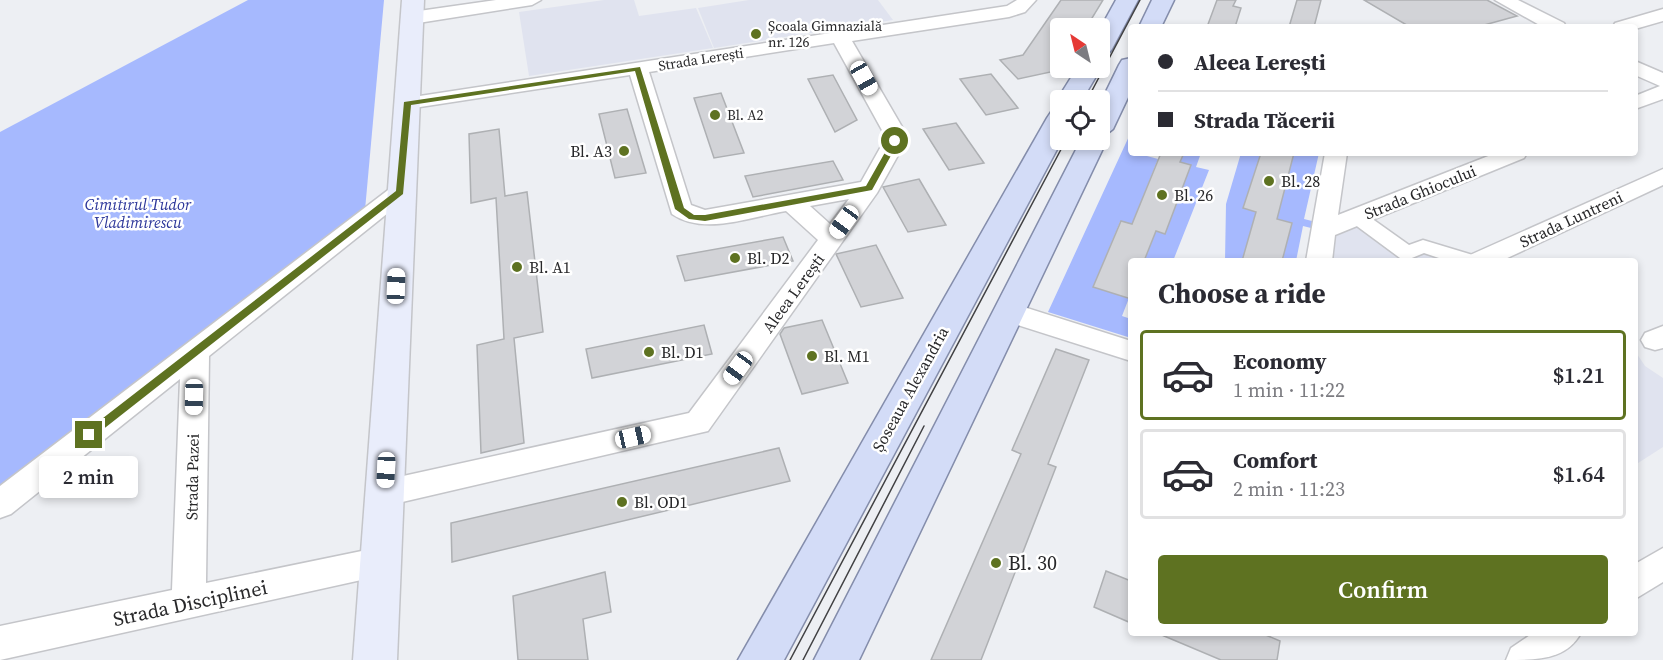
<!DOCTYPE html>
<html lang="en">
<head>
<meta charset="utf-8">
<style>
	body { margin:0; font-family:"Source Serif 4",serif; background:#f2f2f3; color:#2b2b33; height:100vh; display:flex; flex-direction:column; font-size:22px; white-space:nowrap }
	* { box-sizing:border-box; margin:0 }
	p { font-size:20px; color:#7c7c81 }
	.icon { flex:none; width:33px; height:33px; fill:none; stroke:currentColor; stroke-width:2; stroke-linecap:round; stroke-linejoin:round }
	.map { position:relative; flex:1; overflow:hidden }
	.drawer { position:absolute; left:1128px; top:258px; width:510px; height:378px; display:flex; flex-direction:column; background:#fff; border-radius:6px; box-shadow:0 3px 9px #0003 }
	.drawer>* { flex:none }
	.top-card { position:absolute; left:1128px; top:24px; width:510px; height:132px; border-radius:6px; box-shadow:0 3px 9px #0003; display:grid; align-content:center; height:132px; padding:0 30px; background:#fff }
	.needle { width:39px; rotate:325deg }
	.controls { position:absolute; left:1050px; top:18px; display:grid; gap:12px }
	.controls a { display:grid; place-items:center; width:60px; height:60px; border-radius:6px; background:#fff; box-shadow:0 3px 9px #0003; font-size:30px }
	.end { position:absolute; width:27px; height:27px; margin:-14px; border:8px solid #5e7221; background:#fff; box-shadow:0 0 0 3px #fff }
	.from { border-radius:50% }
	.bubble { position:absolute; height:42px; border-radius:6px; background:#fff; box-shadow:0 3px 9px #0003; font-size:20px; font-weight:600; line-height:42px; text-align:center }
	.car { position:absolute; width:18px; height:36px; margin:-18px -9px; border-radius:8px; box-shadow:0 0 4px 2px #0007; background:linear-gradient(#fff 24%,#345 0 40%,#fff 0 76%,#345 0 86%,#fff 0) }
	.top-card b { display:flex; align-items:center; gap:21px; height:57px; font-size:22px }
	.top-card b+b { border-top:2px solid #e1e1e2 }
	.top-card i { width:15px; height:15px; background:#2b2b33 }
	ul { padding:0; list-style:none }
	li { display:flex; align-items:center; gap:18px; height:90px; margin:0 12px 9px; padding:0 18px; border:3px solid #e1e1e2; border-radius:6px }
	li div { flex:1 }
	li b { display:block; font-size:22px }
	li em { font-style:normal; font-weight:600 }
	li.selected { border-color:#5e7221 }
	li>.icon { width:54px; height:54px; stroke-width:1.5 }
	h2 { padding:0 30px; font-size:27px; line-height:72px }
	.button { display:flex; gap:12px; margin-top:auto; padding:12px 30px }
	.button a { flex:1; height:69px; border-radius:6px; background:#5e7221; color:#fff; font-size:24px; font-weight:600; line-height:69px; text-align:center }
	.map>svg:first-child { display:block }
	.built { fill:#e0e3ef }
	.green { fill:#a6b9fe }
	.building { fill:#d2d3d7; stroke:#aeb0b3; stroke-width:1.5 }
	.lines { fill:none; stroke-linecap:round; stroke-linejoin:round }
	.pedestrian-casing { stroke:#c4c5c9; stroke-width:3 }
	.minor-casing { stroke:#c4c5c9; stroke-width:3 }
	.secondary-casing { stroke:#c4c5c9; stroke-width:3 }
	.primary-casing { stroke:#848dab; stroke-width:3 }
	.pedestrian { fill:#fff; fill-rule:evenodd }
	.minor { fill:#fff; fill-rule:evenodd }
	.secondary { fill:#e9edfb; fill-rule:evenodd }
	.primary { fill:#d3dcf7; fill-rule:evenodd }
	.tram { stroke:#414143; stroke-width:1.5 }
	.route { fill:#5e7221 }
	.poi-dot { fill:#5e7221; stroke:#fff; stroke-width:2 }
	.labels { text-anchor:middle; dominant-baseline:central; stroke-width:5; stroke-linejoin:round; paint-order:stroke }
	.far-poi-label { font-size:14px; fill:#28282a; stroke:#fff; text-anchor:start }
	.far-street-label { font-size:14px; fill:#28282a; stroke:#fff }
	.poi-label { font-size:16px; fill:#28282a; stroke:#fff; text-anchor:start }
	.street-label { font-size:16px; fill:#28282a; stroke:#fff }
	.park-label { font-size:16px; font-style:italic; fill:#2d379a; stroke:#fff }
	.near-poi-label { font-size:20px; fill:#28282a; stroke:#fff; text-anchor:start }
	.near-street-label { font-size:20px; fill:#28282a; stroke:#fff }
</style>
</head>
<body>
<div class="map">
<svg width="1663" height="660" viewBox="0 0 1663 660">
	<rect width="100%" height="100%" fill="#edeff3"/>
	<g class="built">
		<path d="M604,0H634L639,16L696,8L713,48L529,76L519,12Z"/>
		<path d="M749,0H878L893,20L714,48L698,8Z"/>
		<path d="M1365,226L1407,256L1421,250L1476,261H1329L1334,231Z"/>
		<path d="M1635,351L1645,366L1663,378V447L1635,465Z"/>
	</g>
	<g class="green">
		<path d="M248,0H384L365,210L0,488V132Z"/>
		<path d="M1131,132V153H1148L1147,156L1158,159L1132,224L1120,222L1093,287L1129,298L1122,316L1131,319V338L1048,312Z"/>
		<path d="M1184,153H1201L1196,167L1209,170L1173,261H1144L1156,231L1165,233L1190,166L1180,162Z"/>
		<path d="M1241,153H1261L1243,208L1256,212L1242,261H1225L1226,204Z"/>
		<path d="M1294,153H1319L1304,219L1320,223L1319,230L1303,226L1296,261H1282L1292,223L1277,219Z"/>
	</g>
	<g class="building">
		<path d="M1061,0H1103L1086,28H1060V70L1018,79L1000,60L1023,55Z"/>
		<path d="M1217,0H1236L1233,6L1241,8L1235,27H1207Z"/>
		<path d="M1297,0H1321L1314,27H1289Z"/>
		<path d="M1364,0H1487L1517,16L1477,27H1410Z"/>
		<path d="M991,74L1018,108L986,115L960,79Z"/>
		<path d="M833,75L857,120L835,132L808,79Z"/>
		<path d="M721,93L744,153L714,158L694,98Z"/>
		<path d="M627,109L646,173L615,178L599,114Z"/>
		<path d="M956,123L984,163L949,170L923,129Z"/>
		<path d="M499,129L505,196L527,192L543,332L514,338L524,443L481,453L477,345L504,339L496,198L471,203L469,134Z"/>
		<path d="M1161,153H1184L1180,162L1191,165L1165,234L1156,231L1144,261H1131V299L1093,287L1121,221L1132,224Z"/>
		<path d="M1261,153H1294L1277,219L1292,223L1282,261H1242L1256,212L1243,208Z"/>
		<path d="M833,161L843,180L753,197L745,176Z"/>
		<path d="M919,179L946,225L908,232L883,187Z"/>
		<path d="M783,237L793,261L685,281L677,256Z"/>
		<path d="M876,245L903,298L861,307L836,254Z"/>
		<path d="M822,320L848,383L802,394L780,334L784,328Z"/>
		<path d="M704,325L712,354L592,378L586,349Z"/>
		<path d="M1056,349L1089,360L1048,464L1056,467L981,660H931L1021,454L1012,450Z"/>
		<path d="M779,448L790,481L452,562L451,523Z"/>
		<path d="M1106,571L1131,581V623L1094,607Z"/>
		<path d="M605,572L611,612L583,619L588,660H518L513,596Z"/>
		<path d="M1157,633H1261L1280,641L1277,660H1221Z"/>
	</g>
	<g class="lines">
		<defs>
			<path id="pedestrian" d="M1357,211L1364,213L1409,245L1423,240L1476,256L1479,261H1448L1424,253L1407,260L1400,258L1350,221L1348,217L1350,213Z"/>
			<g id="minor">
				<path d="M496,0H541L532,5L412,24L403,18L412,12Z"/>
				<path d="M1017,0H1036L1025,12L1009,17L852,41L905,132L906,141L877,193L708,431L385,506L374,502L369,493L374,484L385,480L689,413L818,240L786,211C750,217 704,236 672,214L630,75L407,109L400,107L397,103L400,99L1007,6ZM834,43L883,132L884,141L861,182L705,210L691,205L649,72ZM849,199L830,224L810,206Z"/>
				<path d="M1495,0H1518L1564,23L1566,27H1543Z"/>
				<path d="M1663,9V21L1635,29V27H1613L1615,23Z"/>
				<path d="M1635,61L1663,73V99L1635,109V96L1660,86L1635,75Z"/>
				<path d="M1325,153H1347L1338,215L1496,153H1527L1524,158L1335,235L1332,261H1306Z"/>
				<path d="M1663,169V185L1501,261H1466L1470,255Z"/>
				<path d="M400,185L408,187L412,192L408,197L209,356L206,583L381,547L393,551L398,562L393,573L0,660V626L172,590L180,379L11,514L0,518V486L392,187Z"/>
				<path d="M1008,302L1131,341V361L999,319L995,312L999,305Z"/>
				<path d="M1663,326V348L1655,350L1645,347L1641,340L1645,333Z"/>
				<path d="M1663,548V582L1635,599V564Z"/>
				<path d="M1533,633H1581C1566,660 1537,660 1506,660L1511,648Z"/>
			</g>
			<path id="secondary" d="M402,0H424L397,660H353Z"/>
			<g id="primary">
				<path d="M1116,0H1138L1112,49L1108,54L1100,56V29Z"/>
				<path d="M1152,0H1174L1161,27H1139Z"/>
				<path d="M1131,58V91L1113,129L1104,136L1107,140L859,660H814L1081,140H1100V104L1119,65L1122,60Z"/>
				<path d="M1100,66L1101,68L1082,100H1060V105L1057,100L1077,68Z"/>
				<path d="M1060,110L1062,140L784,660H738L1047,118L1051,112Z"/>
			</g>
		</defs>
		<use href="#pedestrian" class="pedestrian-casing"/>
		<use href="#minor" class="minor-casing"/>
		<use href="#secondary" class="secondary-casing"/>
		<use href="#primary" class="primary-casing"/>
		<use href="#pedestrian" class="pedestrian"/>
		<use href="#minor" class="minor"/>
		<use href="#secondary" class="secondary"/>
		<use href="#primary" class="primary"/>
		<g class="tram">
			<path d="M1087,100L1140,0"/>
			<path d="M790,660L1066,140"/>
			<path d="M803,660L924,426"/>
		</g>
	</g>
	<path class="route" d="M640,67L684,208L694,215H705L866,186L892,140L899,141L872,190L705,221L689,219L675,209L635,71L411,105L403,194L92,438H85V432L396,191L404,102Z"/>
	<g class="poi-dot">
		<circle cx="756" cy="34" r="6"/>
		<circle cx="715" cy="115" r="6"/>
		<circle cx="624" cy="151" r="6"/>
		<circle cx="1269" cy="181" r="6"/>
		<circle cx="1162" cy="195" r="6"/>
		<circle cx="735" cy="258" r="6"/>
		<circle cx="517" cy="267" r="6"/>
		<circle cx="649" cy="352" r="6"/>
		<circle cx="812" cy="356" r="6"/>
		<circle cx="622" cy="502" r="6"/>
		<circle cx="996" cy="563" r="6"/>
	</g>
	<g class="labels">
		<g class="far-poi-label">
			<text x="768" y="26">Școala Gimnazială<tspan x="768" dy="16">nr. 126</tspan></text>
			<text x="727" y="115">Bl. A2</text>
		</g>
		<g class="far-street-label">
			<text transform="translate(701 59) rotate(-9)">Strada Lerești</text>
		</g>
		<g class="poi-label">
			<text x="612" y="151" text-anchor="end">Bl. A3</text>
			<text x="1281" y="181">Bl. 28</text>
			<text x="1174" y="195">Bl. 26</text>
			<text x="747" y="258">Bl. D2</text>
			<text x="529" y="267">Bl. A1</text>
			<text x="661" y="352">Bl. D1</text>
			<text x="824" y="356">Bl. M1</text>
			<text x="634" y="502">Bl. OD1</text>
		</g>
		<g class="street-label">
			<text transform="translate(1420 192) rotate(-22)">Strada Ghiocului</text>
			<text transform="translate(1571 219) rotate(-25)">Strada Luntreni</text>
			<text transform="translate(793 293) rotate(-54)">Aleea Lerești</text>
			<text transform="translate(910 389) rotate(-61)">Șoseaua Alexandria</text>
			<text transform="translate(192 477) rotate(-89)">Strada Pazei</text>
		</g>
		<g class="park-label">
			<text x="138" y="204">Cimitirul Tudor<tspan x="138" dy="18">Vladimirescu</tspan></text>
		</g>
		<g class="near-poi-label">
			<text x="1008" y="563">Bl. 30</text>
		</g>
		<g class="near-street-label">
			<text transform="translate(190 603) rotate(-12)">Strada Disciplinei</text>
		</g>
	</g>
</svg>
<div class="controls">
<a><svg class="needle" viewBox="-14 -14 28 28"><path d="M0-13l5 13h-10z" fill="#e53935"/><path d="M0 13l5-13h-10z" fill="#7c7c81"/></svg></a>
<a><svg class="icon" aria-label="locate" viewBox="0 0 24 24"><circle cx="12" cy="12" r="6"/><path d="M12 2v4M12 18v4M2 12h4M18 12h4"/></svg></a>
</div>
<i class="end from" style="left:895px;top:141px"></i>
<i class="end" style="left:89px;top:435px"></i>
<div class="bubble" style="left:39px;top:456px;width:99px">2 min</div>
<i class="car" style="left:864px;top:78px;rotate:151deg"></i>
<i class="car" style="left:844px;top:222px;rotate:216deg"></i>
<i class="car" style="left:396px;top:286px;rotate:2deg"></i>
<i class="car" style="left:738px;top:368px;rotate:216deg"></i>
<i class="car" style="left:194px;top:397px;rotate:181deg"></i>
<i class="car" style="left:633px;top:437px;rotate:77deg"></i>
<i class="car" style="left:386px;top:470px;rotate:183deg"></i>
<div class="top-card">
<b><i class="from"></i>Aleea Lerești</b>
<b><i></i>Strada Tăcerii</b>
</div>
<section class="drawer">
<h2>Choose a ride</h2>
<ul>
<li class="selected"><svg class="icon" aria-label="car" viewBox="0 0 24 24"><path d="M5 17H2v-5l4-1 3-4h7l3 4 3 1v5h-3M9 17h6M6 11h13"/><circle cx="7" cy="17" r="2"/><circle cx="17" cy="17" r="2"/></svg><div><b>Economy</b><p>1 min · 11:22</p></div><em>$1.21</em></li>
<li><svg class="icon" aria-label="car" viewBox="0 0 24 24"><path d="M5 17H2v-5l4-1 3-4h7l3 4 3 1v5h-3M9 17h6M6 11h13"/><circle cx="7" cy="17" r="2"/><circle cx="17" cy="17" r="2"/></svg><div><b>Comfort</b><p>2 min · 11:23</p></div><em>$1.64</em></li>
</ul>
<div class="button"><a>Confirm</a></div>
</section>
</div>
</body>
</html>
